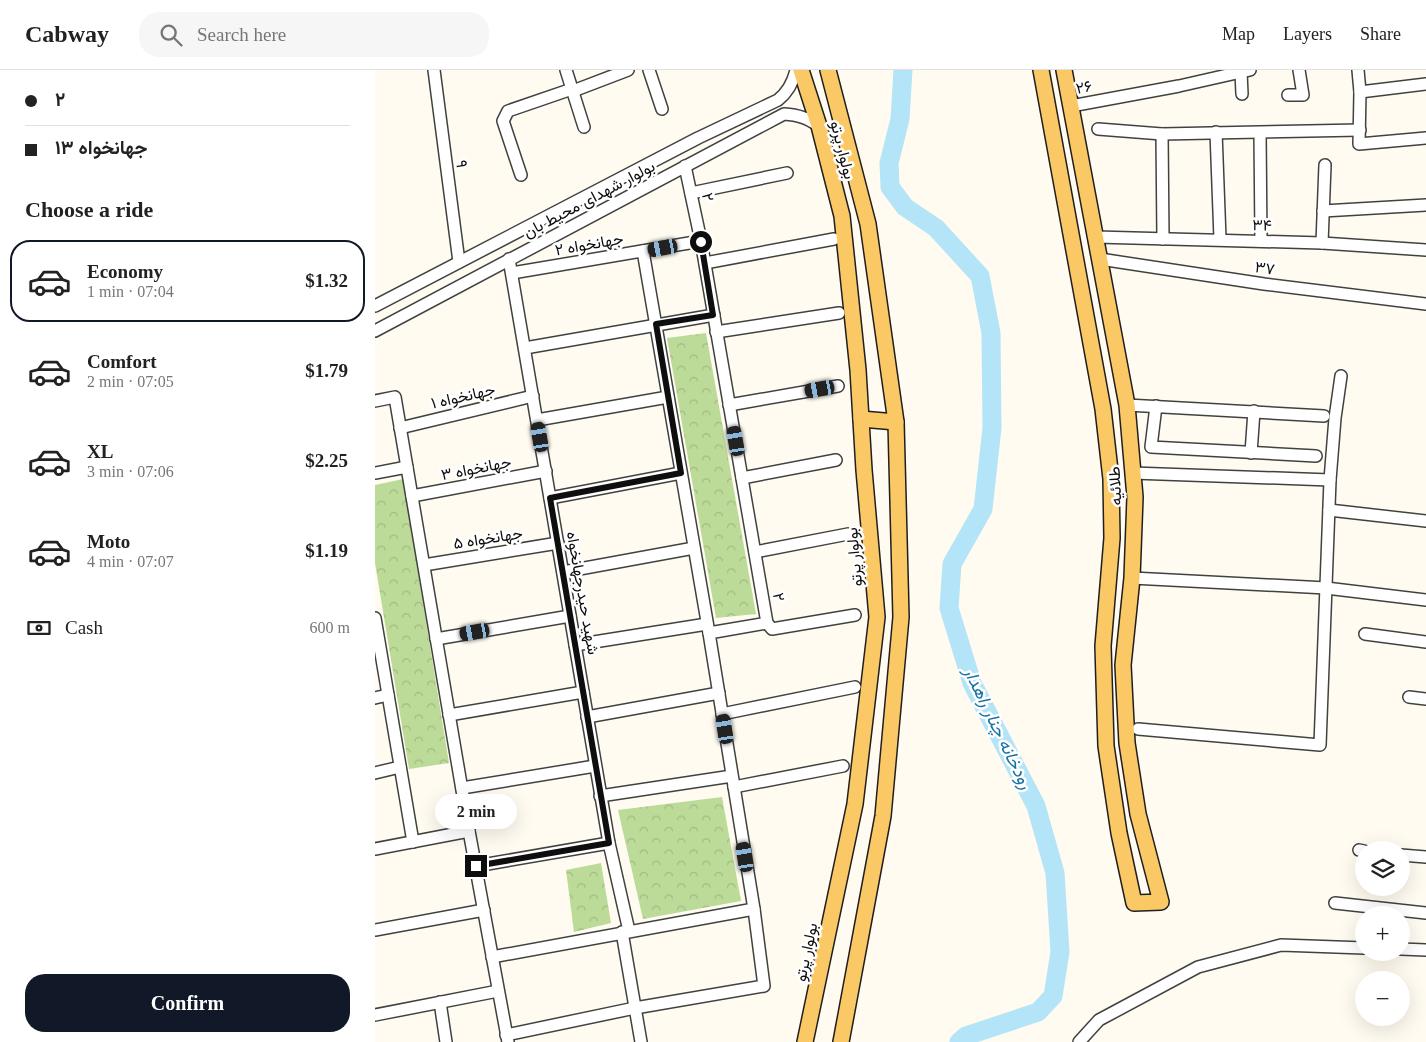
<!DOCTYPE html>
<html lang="en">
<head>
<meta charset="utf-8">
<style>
	body { margin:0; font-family:"Times New Roman",Vazirmatn,serif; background:#f6f6f6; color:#222; height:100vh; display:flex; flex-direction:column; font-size:19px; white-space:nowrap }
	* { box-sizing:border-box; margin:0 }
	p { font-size:16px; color:#767676 }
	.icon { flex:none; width:28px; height:28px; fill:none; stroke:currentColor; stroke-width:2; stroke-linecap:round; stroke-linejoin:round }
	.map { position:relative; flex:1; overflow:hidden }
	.details { display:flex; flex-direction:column; background:#fff; width:375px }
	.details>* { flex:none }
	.banner { display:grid; align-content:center; height:110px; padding:0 25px; background:#fff }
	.fabs { position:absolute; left:980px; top:771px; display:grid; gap:10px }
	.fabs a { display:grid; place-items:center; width:55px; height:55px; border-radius:50%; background:#fff; box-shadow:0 5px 20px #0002; font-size:25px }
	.end { position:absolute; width:22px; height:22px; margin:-11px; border:6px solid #0e0e0e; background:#fff; box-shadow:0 0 0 2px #fff }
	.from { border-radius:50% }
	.bubble { position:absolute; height:35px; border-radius:18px; background:#fff; box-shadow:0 5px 20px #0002; font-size:16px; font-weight:700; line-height:35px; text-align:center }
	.car { position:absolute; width:15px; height:30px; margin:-15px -8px; border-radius:6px; box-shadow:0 0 4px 1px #0007; background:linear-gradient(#222 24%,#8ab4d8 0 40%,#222 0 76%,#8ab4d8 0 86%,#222 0) }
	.banner b { display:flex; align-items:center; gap:18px; height:48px; font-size:19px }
	.banner b+b { border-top:1px solid #e0e0e0 }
	.banner i { width:12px; height:12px; background:#222 }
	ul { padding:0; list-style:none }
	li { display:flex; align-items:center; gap:15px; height:82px; margin:0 10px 8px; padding:0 15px; border:2px solid transparent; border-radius:20px }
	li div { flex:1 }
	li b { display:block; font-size:19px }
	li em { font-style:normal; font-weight:700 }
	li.on { border-color:#111827 }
	li>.icon { width:45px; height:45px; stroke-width:1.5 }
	h2 { padding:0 25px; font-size:22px; line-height:60px }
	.pay { display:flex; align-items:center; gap:12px; height:55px; padding:0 25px; font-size:19px }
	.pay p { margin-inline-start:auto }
	.button { display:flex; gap:10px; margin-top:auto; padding:10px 25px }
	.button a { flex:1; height:58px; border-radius:20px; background:#111827; color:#fff; font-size:20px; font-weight:700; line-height:58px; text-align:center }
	header { display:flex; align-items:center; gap:30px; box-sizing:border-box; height:70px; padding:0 25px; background:#fff; border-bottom:1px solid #e0e0e0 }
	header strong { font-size:24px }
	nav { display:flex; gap:28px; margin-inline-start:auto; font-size:18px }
	.search { width:350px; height:45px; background:#f6f6f6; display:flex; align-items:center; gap:12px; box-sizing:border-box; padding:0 18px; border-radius:20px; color:#767676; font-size:19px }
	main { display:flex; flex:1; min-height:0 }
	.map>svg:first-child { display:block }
	.forest { fill:url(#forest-crowns) }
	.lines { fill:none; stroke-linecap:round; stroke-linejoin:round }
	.river { stroke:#b4e4f7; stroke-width:19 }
	.minor-casing { stroke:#414141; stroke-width:14 }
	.major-casing { stroke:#1f1f1f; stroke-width:18 }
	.minor { stroke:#fff; stroke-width:11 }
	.major { stroke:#fac865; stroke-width:15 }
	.route { stroke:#0e0e0e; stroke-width:6 }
	.labels { text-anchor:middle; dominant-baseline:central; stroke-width:5; stroke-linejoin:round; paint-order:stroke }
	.street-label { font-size:16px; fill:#0e0e0e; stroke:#fff }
	.water-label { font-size:18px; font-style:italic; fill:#1672a2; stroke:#fff }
</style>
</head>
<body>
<header>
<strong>Cabway</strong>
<div class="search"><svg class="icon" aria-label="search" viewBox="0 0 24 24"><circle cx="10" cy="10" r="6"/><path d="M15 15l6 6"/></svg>Search here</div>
<nav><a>Map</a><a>Layers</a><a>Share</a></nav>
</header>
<main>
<section class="details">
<div class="banner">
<b><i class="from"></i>۲</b>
<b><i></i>جهانخواه ۱۳</b>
</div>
<h2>Choose a ride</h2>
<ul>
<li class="on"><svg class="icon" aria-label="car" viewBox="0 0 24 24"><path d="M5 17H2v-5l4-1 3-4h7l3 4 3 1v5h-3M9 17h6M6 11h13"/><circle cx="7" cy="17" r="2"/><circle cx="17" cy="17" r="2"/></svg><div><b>Economy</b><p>1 min · 07:04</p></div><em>$1.32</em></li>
<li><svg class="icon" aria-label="car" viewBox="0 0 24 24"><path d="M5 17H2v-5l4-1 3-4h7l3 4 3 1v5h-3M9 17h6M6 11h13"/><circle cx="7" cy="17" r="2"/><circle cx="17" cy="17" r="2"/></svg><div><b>Comfort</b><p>2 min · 07:05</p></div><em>$1.79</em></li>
<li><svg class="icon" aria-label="car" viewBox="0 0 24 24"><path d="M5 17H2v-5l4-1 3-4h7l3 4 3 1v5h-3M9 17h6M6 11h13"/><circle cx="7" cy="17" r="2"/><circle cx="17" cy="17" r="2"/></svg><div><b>XL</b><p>3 min · 07:06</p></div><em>$2.25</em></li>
<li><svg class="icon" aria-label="car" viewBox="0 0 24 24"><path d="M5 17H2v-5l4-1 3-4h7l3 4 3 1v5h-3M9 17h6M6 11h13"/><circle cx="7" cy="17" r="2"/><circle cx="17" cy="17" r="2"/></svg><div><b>Moto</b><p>4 min · 07:07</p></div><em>$1.19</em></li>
</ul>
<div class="pay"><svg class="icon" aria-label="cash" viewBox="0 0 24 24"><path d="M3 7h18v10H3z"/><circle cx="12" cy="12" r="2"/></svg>Cash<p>600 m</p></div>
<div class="button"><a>Confirm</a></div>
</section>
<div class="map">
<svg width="1051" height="972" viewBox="0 0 1051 972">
	<defs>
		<pattern id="forest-crowns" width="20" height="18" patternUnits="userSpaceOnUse" patternTransform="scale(1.25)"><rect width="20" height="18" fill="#bcdb98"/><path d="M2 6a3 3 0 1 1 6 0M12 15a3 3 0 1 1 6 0" fill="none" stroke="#a0bb82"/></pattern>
	</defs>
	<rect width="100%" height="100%" fill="#fffbf0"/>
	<g class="forest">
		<path d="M331,263L381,544L341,548L292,268Z"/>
		<path d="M28,409L74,693L34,699L0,493V415Z"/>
		<path d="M347,727L366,831L268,849L243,740Z"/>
		<path d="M226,793L236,853L199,862L191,800Z"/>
	</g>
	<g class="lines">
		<path class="river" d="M528,0L525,49L514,93L515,117L530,137L561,158L605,206L616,263L617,358L608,439L577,494L574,538L597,613L661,736L680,803L685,882L678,926L663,942L591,966L584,972"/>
		<defs>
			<g id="minor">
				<path d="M59,0L84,192"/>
				<path d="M191,0L209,57"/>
				<path d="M274,0L287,39"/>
				<path d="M983,0L985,22L984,74L1051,68"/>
				<path d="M866,2L867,24"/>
				<path d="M198,21L253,0"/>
				<path d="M985,22L1051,14"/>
				<path d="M913,25H928L924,0"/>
				<path d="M696,36L804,16L875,0"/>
				<path d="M723,59L787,64L985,60"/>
				<path d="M841,62L845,169"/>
				<path d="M885,63L886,171"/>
				<path d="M787,64L788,169"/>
				<path d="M146,105L128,51L133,41L197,19"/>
				<path d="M316,123L412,103"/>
				<path d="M948,141L1051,135"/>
				<path d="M721,167L947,173L1051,180"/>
				<path d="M947,173L950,95"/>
				<path d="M268,181L334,563"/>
				<path d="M134,189L234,773L254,861"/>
				<path d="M725,189L889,214L1051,234"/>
				<path d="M330,193L459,169"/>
				<path d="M137,203L326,171"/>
				<path d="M0,236L323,68L403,30C413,22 418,13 421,0"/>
				<path d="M0,261L409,44C424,45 432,48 444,56"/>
				<path d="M341,262L464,243"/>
				<path d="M150,278L339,245"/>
				<path d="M0,331L20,327L94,761L133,972"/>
				<path d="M354,335L463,316"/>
				<path d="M752,335L949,346"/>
				<path d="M781,336L776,377L941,386"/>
				<path d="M162,350L293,327"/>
				<path d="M25,358L158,326"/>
				<path d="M876,383L879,341"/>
				<path d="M0,403L32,397"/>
				<path d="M758,403L955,410"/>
				<path d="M367,408L461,390"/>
				<path d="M37,426L171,401"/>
				<path d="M175,428L306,403"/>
				<path d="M954,440L1051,451"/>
				<path d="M380,482L473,464"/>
				<path d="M49,495L183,473"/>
				<path d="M188,502L319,478"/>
				<path d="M757,508L951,518L1051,530"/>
				<path d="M0,548L38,772"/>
				<path d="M392,553L397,559L480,545"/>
				<path d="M990,564L1051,572"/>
				<path d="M61,569L195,546"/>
				<path d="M200,575L332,554"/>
				<path d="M1034,627L1051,629"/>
				<path d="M0,628L13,625"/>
				<path d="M347,644L480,617"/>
				<path d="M74,645L208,622"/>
				<path d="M212,647L344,623"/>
				<path d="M763,659L945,675L955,410L960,348L966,306"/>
				<path d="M0,703L25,697"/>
				<path d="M359,717L468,696"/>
				<path d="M87,718L220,696"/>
				<path d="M225,726L357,706"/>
				<path d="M0,779L94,761"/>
				<path d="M984,780L989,781"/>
				<path d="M1026,785L1051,787"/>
				<path d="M101,796L234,773"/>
				<path d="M960,833L1051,843"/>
				<path d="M0,860L109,840"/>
				<path d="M247,862L266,972"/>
				<path d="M1026,879L1051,880"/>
				<path d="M117,887L379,839"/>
				<path d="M65,932L71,972"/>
				<path d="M0,945L123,921"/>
				<path d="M131,965L260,938L389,916L379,839L334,563L392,553L326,171L310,96"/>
				<path d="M704,972L724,950L823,897L906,875L989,878"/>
			</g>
			<g id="major">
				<path d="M426,0L444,56L467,146L483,300L489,400L502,547L480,734L430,972"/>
				<path d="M453,0L493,154L521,352L526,547L508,746L466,972"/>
				<path d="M666,0L728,339L736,409L737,468L728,576L731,676L744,763L759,833L786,832L763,744L752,673L748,595L757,508L760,427L752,335L689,0"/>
				<path d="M486,349L521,352"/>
			</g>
		</defs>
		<use href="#minor" class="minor-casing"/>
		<use href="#major" class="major-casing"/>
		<use href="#minor" class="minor"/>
		<use href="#major" class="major"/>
	</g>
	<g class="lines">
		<path class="route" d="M101,796L234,773L175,428L306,403L281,254L338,245L326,172"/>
	</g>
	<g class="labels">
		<g class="street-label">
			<text transform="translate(709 17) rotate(-11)">۲۶</text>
			<text transform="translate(468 80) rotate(76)">بولوار پرتو</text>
			<text transform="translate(87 94) rotate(83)">۹</text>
			<text transform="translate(333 127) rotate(78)">۲</text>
			<text transform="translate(214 129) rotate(-28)">بولوار شهدای محیط بان</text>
			<text transform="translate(887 155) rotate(2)">۳۴</text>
			<text transform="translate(214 174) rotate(-10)">جهانخواه ۲</text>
			<text transform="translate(890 198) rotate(8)">۳۷</text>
			<text transform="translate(88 326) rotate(-13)">جهانخواه ۱</text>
			<text transform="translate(101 398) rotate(-11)">جهانخواه ۳</text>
			<text transform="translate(740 416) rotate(-93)">طلائیه</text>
			<text transform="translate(113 468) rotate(-9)">جهانخواه ۵</text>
			<text transform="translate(479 487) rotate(-95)">بولوار پرتو</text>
			<text transform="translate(208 523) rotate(80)">شهید حیدرجهانخواه</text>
			<text transform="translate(404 527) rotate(80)">۲</text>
			<text transform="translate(431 882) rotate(-78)">بولوار پرتو</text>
		</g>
		<g class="water-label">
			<text transform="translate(623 658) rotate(64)">رودخانه چنار راهدار</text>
		</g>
	</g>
</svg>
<div class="fabs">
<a><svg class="icon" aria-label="layers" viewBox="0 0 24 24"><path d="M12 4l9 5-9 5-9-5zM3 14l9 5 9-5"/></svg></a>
<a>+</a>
<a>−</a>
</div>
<i class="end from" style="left:326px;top:172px"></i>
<i class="end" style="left:101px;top:796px"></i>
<div class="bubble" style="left:60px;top:724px;width:82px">2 min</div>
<i class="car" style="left:288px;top:178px;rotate:260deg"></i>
<i class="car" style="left:445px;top:319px;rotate:260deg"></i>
<i class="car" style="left:165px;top:367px;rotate:350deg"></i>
<i class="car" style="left:361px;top:371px;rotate:350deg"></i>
<i class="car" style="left:100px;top:562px;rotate:260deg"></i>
<i class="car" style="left:350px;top:659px;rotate:351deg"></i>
<i class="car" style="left:370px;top:787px;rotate:351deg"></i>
</div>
</main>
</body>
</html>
